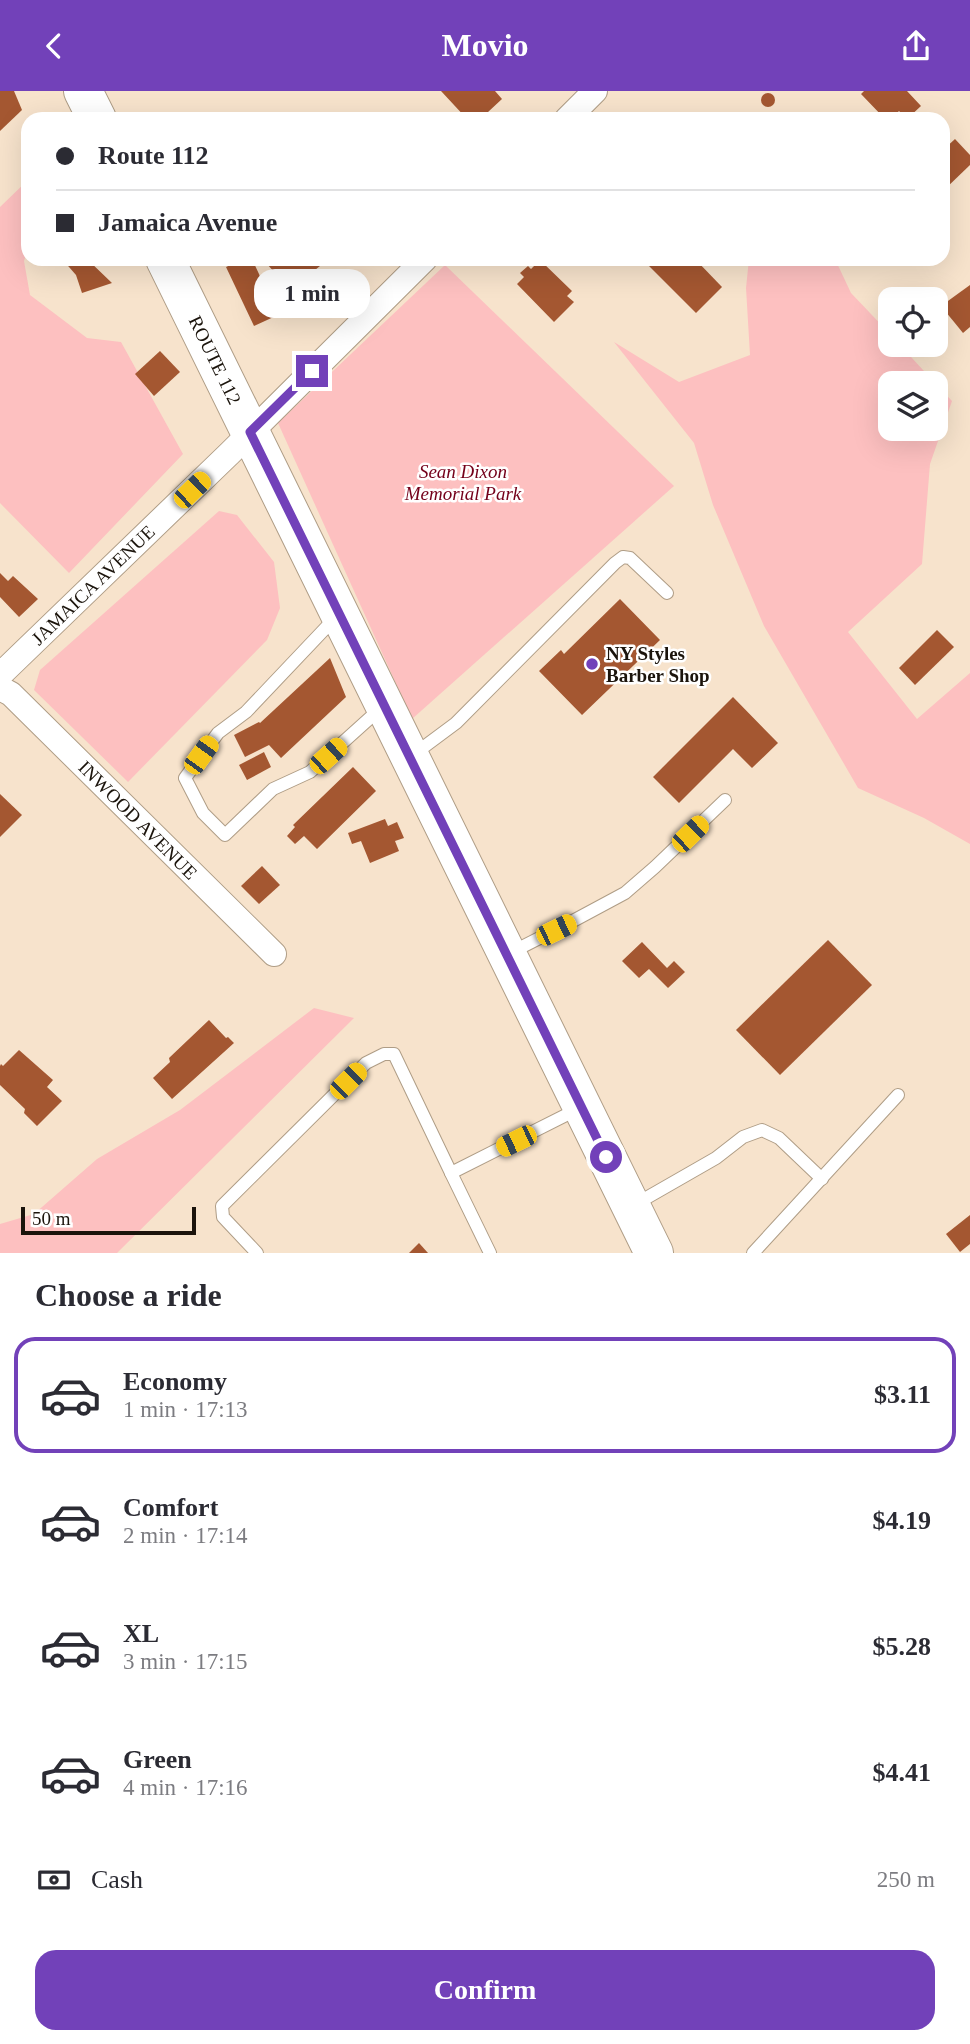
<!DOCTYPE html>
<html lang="en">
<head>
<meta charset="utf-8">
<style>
	body { margin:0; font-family:"Times New Roman",serif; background:#f7f7f7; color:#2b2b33; height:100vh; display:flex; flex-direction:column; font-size:26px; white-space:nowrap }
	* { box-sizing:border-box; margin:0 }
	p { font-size:23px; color:#7c7c81 }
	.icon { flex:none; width:38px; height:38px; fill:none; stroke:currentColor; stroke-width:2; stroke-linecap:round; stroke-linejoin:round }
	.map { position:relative; height:1162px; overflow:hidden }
	.details { display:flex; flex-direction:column; background:#fff; flex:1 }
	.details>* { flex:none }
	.guide { position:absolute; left:21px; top:21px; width:929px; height:154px; border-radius:21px; box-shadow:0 7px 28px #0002; display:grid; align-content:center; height:154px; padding:0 35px; background:#fff }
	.tools { position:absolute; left:878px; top:196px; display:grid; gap:14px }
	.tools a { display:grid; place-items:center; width:70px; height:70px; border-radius:14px; background:#fff; box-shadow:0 7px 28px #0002; font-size:35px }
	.scale { position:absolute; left:21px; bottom:18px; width:175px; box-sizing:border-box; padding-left:7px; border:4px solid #1b140c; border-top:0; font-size:19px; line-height:24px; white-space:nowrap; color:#1b140c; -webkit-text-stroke:5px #fff; paint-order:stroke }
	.end { position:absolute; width:32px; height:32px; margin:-16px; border:9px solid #7241b9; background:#fff; box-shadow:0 0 0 4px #fff }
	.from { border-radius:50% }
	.bubble { position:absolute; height:49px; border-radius:21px; background:#fff; box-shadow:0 7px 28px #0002; font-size:23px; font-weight:600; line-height:49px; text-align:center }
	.car { position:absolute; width:21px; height:42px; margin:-21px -10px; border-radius:9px; box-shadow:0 0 5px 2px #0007; background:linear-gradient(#f5c518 24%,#345 0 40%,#f5c518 0 76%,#345 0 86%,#f5c518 0) }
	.guide b { display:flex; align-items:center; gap:24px; height:66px; font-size:26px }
	.guide b+b { border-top:2px solid #e1e1e2 }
	.guide i { width:18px; height:18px; background:#2b2b33 }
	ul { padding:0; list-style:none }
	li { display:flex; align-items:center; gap:21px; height:116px; margin:0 14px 10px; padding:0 21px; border:4px solid transparent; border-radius:21px }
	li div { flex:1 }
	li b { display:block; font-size:26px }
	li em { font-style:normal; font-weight:600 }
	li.on { border-color:#7241b9 }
	li>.icon { width:63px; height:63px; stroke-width:1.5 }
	h2 { padding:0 35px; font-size:32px; line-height:84px }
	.pay { display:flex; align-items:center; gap:18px; height:77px; padding:0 35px; font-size:26px }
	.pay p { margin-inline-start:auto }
	.action { display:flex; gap:14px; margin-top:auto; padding:14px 35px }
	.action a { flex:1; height:80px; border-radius:21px; background:#7241b9; color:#fff; font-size:28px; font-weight:600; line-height:80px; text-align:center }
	header { display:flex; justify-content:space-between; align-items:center; height:91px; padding:0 35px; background:#7241b9; color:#fff; font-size:32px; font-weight:600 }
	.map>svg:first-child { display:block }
	.green { fill:#fdc0c0 }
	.building { fill:#a45731 }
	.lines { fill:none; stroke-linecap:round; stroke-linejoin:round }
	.service-casing { stroke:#af9d86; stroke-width:14 }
	.minor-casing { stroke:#af9d86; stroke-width:26 }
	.primary-casing { stroke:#af9d86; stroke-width:40 }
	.service { stroke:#fff; stroke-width:12 }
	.minor { stroke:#fff; stroke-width:24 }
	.primary { stroke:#fff; stroke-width:38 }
	.route { stroke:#7241b9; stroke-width:9 }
	.poi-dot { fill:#7241b9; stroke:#fff; stroke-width:2.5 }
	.labels { text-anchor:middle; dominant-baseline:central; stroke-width:5; stroke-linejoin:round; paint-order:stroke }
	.street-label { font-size:19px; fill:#1b140c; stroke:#fff }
	.park-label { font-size:19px; font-style:italic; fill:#74001a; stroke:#fff }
	.poi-label { font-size:19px; font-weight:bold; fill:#1b140c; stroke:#fff; text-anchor:start }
</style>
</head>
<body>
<header><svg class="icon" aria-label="back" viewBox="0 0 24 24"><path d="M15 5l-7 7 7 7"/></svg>Movio<svg class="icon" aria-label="share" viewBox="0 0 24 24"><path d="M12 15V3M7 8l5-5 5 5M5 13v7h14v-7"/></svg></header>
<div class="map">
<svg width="970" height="1162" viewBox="0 0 970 1162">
	<rect width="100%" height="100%" fill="#f7e3cc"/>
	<g class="green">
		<path d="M28,89V157L24,170L30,204L87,247L121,251L183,363L69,482L0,412V116Z"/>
		<path d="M749,168H835L851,202L891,244V254H900L935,292H891V338H936V293L952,310L930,373L922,473L848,541L917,628L970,582V753L924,727L858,697L764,535L713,414L694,352L614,251L679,291L750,264L746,197Z"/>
		<path d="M445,174L674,395L412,628L278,332Z"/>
		<path d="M219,420L237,424L274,471L280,517L267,549L128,691L34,599L40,579Z"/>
		<path d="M314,917L354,927L117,1162H0V1133L34,1123L97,1068L180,1019Z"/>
	</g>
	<g class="building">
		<path d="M0,0H14L22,19L0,40Z"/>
		<path d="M441,0H495L502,8L488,21L490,23L484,28H467Z"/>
		<path d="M864,0H907L921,15L907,28L899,20L891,28H885L861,3Z"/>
		<circle cx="768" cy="9" r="7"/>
		<path d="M955,48L970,64V74L943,100V59Z"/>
		<path d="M62,168H87L112,192L82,202L76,184Z"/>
		<path d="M238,168H252L278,224L254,235L226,176L239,170Z"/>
		<path d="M272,168H314L320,175L315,179L323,189L300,210L267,173Z"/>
		<path d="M642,168H695L722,196L696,222Z"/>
		<path d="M540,169L572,200L567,205L574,211L554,231L517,193L524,186L520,182L528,175L531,178Z"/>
		<path d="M970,194V236L963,242L941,215Z"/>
		<path d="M160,260L180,281L154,305L135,283Z"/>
		<path d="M0,482L8,490L13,485L38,508L19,526L0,506Z"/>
		<path d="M620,508L660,549L582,624L539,580L561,559L564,563Z"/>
		<path d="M937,539L954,556L915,594L899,577Z"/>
		<path d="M330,567L346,606L281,667L269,654L245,666L234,644L259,631L260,632Z"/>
		<path d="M733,606L778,652L752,677L733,658L679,712L653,686Z"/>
		<path d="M264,661L271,676L247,689L239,674Z"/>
		<path d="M353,676L376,700L317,758L304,745L295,753L287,745L295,736L293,734Z"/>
		<path d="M0,703L22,724L0,746Z"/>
		<path d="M385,728L388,735L397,731L404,747L395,750L399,760L370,772L361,750L352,753L348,742Z"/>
		<path d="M262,775L280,794L259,813L241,795Z"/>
		<path d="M828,849L872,894L780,984L736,939Z"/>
		<path d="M642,851L667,877L674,870L685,881L668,897L649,878L639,887L622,870Z"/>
		<path d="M209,929L226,947L228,946L234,952L172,1008L153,987L170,971L169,967Z"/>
		<path d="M19,959L53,989L47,996L62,1010L37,1035L24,1022L25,1018L0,994V975L1,973L3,975Z"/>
		<path d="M970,1124V1153L960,1161L946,1143Z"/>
		<path d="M419,1152L428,1162H409Z"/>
	</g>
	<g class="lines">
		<defs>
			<g id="service">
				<path d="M337,525L246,621L218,642L185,687L203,722L225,744L273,698L310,681L381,617"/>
				<path d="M413,664L456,632L615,472L623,466L630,467L667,502"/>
				<path d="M510,862L571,831L625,802L655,776L725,709"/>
				<path d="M634,1114L716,1067L743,1046L762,1039L779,1047L822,1088"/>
				<path d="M257,1162L223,1126L222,1115L366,972L384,963H394L451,1082"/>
				<path d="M490,1162L451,1082L580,1017"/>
				<path d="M753,1162L898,1004"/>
			</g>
			<g id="minor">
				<path d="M567,28L595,0"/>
				<path d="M0,584L230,362L425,168"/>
				<path d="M0,597L11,603L274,863"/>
			</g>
			<g id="primary">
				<path d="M83,0L97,28"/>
				<path d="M165,168L654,1162"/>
			</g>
		</defs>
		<use href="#service" class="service-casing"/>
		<use href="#minor" class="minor-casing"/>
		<use href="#primary" class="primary-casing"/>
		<use href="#service" class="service"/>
		<use href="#minor" class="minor"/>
		<use href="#primary" class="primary"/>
	</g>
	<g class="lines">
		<path class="route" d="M312,280L250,341L606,1066"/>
	</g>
	<circle class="poi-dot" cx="592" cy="573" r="7"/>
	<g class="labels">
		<g class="street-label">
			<text transform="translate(215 269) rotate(64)">ROUTE 112</text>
			<text transform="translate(93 494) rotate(-44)">JAMAICA AVENUE</text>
			<text transform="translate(138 729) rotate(45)">INWOOD AVENUE</text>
		</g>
		<g class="park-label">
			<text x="463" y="380">Sean Dixon<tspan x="463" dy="22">Memorial Park</tspan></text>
		</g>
		<g class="poi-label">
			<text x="606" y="562">NY Styles<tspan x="606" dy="22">Barber Shop</tspan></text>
		</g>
	</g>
</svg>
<div class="tools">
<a><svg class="icon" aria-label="locate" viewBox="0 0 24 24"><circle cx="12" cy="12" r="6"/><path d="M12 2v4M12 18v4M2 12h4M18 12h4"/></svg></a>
<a><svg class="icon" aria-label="layers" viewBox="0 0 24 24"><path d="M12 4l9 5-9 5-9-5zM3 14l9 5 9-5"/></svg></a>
</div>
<div class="scale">50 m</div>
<i class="end from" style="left:606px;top:1066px"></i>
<i class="end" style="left:312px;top:280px"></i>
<div class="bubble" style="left:254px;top:178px;width:116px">1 min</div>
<i class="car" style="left:192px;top:399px;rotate:46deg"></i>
<i class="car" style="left:201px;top:664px;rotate:36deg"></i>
<i class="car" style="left:328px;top:665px;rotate:48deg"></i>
<i class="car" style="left:690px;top:743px;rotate:46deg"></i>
<i class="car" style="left:556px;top:839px;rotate:64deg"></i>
<i class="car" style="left:348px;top:990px;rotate:45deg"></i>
<i class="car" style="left:516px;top:1050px;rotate:244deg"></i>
<div class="guide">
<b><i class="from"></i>Route 112</b>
<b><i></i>Jamaica Avenue</b>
</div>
</div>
<section class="details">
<h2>Choose a ride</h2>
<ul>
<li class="on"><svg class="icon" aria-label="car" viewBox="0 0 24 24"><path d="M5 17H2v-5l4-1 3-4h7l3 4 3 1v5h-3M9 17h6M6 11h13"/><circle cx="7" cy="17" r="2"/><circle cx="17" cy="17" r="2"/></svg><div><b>Economy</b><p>1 min · 17:13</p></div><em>$3.11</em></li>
<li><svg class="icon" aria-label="car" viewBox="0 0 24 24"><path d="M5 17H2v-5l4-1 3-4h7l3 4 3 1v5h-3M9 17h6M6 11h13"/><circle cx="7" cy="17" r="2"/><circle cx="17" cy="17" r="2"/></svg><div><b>Comfort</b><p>2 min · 17:14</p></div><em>$4.19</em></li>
<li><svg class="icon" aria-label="car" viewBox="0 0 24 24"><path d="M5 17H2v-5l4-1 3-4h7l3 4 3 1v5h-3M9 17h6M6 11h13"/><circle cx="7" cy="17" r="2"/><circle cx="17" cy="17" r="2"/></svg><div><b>XL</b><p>3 min · 17:15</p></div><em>$5.28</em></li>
<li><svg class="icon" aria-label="car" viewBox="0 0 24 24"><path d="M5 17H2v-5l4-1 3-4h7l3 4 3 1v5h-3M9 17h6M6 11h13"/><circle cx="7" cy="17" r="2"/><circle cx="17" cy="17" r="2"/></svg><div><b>Green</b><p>4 min · 17:16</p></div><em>$4.41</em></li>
</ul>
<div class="pay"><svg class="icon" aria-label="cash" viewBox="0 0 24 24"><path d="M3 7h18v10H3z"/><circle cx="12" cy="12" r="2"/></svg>Cash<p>250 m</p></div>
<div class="action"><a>Confirm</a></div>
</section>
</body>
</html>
